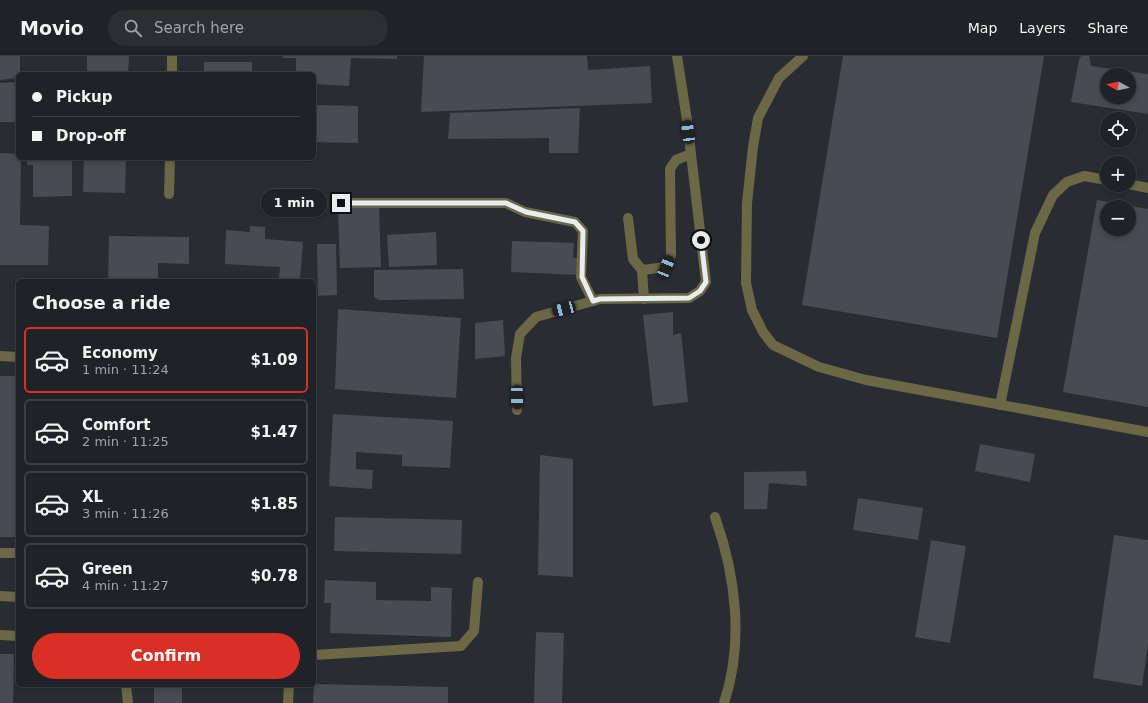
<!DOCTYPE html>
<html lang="en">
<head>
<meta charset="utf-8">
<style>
	body { margin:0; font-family:"DejaVu Sans",sans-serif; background:#2c2f32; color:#f1f3f6; height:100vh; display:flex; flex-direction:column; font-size:15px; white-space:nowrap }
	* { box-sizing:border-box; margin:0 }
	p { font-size:13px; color:#a1a4a7 }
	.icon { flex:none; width:22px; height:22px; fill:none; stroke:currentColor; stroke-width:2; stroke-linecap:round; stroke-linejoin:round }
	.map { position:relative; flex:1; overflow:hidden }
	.side { position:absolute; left:16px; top:223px; width:300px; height:408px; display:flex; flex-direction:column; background:#1f2226; border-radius:6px; box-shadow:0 2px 6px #0003,0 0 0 1px #3c3f43 }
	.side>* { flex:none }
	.banner { position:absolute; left:16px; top:16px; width:300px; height:88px; border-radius:6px; box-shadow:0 2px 6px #0003,0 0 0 1px #3c3f43; display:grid; align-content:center; height:88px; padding:0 16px; background:#1f2226 }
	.needle { width:26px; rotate:278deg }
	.buttons { position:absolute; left:1100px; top:12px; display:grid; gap:8px }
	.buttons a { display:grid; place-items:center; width:36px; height:36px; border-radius:50%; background:#1f2226; box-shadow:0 2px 6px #0003,0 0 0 1px #3c3f43; font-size:20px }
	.end { position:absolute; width:18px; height:18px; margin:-9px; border:5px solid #e9ecf0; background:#111; box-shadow:0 0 0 2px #111 }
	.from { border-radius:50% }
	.bubble { position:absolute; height:28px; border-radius:14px; background:#1f2226; box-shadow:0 2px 6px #0003,0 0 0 1px #3c3f43; font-size:13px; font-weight:800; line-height:28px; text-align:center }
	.car { position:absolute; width:12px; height:24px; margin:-12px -6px; border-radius:5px; box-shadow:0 0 3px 1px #0007; background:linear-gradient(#222 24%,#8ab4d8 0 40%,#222 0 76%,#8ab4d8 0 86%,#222 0) }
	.banner b { display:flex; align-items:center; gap:14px; height:38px; font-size:15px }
	.banner b+b { border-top:1px solid #3c3f43 }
	.banner i { width:10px; height:10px; background:#f1f3f6 }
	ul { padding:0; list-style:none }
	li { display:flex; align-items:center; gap:12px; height:66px; margin:0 8px 6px; padding:0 8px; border:2px solid #3c3f43; border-radius:6px }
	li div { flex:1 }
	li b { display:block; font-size:15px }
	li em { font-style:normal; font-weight:800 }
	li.on { border-color:#d93025 }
	li>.icon { width:36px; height:36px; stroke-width:1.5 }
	h2 { padding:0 16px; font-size:18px; line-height:48px }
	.button { display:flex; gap:8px; margin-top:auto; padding:8px 16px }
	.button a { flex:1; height:46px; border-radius:24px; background:#d93025; color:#fff; font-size:16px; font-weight:800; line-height:46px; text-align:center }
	header { display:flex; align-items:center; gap:24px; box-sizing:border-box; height:56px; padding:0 20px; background:#1f2226; border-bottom:1px solid #3c3f43 }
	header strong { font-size:19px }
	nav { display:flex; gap:22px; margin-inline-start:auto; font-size:14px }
	.search { width:280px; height:36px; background:#2c2f32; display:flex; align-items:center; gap:10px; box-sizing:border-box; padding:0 14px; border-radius:22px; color:#a1a4a7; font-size:15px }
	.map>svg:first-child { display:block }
	.building { fill:#474b53; fill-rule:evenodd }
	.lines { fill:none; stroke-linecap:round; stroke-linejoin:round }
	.lane { stroke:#6c6744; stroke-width:10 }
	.route { stroke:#e9ecf0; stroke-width:5 }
</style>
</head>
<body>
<header>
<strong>Movio</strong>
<div class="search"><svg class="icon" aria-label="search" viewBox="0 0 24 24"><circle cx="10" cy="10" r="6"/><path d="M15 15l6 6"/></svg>Search here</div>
<nav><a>Map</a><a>Layers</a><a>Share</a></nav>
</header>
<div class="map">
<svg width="1148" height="647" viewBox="0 0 1148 647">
	<rect width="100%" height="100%" fill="#292d33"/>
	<g class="building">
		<path d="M0,0H20V18H18V22L0,24Z"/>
		<path d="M87,0H129L128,18H87Z"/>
		<path d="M283,0H397V3L351,2L349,30L314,28V18H296V2H283Z"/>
		<path d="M424,0H587L588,14L650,10L652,47L421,56Z"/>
		<path d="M843,0H1044L997,282L802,249Z"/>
		<path d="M1081,0H1089L1091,10L1148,18V58L1071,46L1079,4ZM1107,19H1129V41H1107Z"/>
		<rect x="204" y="6" width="48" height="12"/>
		<path d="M18,26V66H0V27Z"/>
		<path d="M314,49L358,50V87L314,86Z"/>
		<path d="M580,52L578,97H549V82L448,83L450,57Z"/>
		<path d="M0,97L18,98V102H21L20,169L49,170L48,209H0Z"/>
		<path d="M27,102H72V140L33,141V109H27Z"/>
		<path d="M84,102H126L125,137L83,136Z"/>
		<path d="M1097,144L1148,153V351L1063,336ZM1107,151H1129V173H1107Z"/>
		<path d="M379,150L381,211L340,212L338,151Z"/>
		<path d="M250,170L265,171V183L303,186L300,224L279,222L280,211L225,208L226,174L250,176Z"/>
		<path d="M436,176L437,209L389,211L387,179Z"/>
		<path d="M109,180L189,181V208L158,207V225H108Z"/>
		<path d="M512,185L574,187L573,202H582L580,219L511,216Z"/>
		<path d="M317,188H336L337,239L318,240Z"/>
		<path d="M463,213L464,243L379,244L374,241V214Z"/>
		<path d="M338,253L461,262L456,342L335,333Z"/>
		<path d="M673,256V279L681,277L688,346L653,350L643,259Z"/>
		<path d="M503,264L505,300L475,303V267Z"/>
		<rect x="0" y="320" width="18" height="161"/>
		<path d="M333,358L453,365L450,412L402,410V399L356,396V413L373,414L372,433L329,430Z"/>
		<path d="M980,388L1035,398L1030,426L975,415Z"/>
		<path d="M540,399L573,403V521L538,519Z"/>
		<path d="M806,415L807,430L769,427L767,453H744V416Z"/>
		<path d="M858,442L923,452L918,484L853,474Z"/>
		<path d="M335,461L462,464L461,498L334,495Z"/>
		<path d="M1114,479L1148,484V588L1142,630L1093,622Z"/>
		<path d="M931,484L966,490L950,587L915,581Z"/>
		<path d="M325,524L376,526V544L431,545V531L452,532L451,581L330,577L331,547H324Z"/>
		<path d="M536,576L564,577L562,647H534Z"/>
		<path d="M0,598H14L13,647H0Z"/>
		<path d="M314,628L448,631V647H313Z"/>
		<rect x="154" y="629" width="28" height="18"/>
	</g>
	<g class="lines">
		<g class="lane">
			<path d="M803,0L779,22L758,62L753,91L747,147L746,227L752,254L763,276L773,289L819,311L866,324L1148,376"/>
			<path d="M172,18V0"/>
			<path d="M1129,128L1148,132"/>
			<path d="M169,138L170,102"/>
			<path d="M341,147H506L525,156L575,166L583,175L581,221L593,245"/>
			<path d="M628,162L633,203L642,214L644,243"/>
			<path d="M642,214L666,211L671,200L670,113L676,104L691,98"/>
			<path d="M0,300L18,301"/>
			<path d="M1000,349L1035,177L1053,139L1067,126L1084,120L1107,124"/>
			<path d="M517,354L516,302L520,278L536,261L600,243L689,242L700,235L706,226L687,64L677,0"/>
			<path d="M715,461C736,520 744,587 724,647"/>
			<path d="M0,497H18"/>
			<path d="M0,540L18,541"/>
			<path d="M0,579L18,580"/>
			<path d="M314,599L461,590L474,575L478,526"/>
			<path d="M126,629L128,647"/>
			<path d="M288,647L289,629"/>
		</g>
	</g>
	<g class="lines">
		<path class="route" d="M341,147H506L526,156L575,166L583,175L582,221L593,245L600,243L689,242L700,235L706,226L701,184"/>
	</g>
</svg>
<div class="buttons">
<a><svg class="needle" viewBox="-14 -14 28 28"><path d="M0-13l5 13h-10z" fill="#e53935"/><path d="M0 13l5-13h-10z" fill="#a1a4a7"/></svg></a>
<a><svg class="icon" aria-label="locate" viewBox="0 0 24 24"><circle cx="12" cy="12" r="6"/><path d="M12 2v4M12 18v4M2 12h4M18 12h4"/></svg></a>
<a>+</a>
<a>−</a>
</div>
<i class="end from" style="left:701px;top:184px"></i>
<i class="end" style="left:341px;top:147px"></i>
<div class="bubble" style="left:261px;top:133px;width:66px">1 min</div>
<i class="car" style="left:688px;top:76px;rotate:353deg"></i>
<i class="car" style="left:666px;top:211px;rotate:22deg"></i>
<i class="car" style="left:564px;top:253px;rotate:255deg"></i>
<i class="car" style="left:517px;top:341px;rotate:179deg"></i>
<div class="banner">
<b><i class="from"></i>Pickup</b>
<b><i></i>Drop-off</b>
</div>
<section class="side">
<h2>Choose a ride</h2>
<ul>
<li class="on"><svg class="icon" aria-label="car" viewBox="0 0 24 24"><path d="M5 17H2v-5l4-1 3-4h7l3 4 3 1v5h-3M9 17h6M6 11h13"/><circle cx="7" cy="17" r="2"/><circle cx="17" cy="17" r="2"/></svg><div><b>Economy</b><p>1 min · 11:24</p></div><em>$1.09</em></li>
<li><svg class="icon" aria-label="car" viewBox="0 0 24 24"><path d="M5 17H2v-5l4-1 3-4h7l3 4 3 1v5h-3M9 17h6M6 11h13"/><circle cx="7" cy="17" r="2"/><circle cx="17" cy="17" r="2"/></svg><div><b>Comfort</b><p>2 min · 11:25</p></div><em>$1.47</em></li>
<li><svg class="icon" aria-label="car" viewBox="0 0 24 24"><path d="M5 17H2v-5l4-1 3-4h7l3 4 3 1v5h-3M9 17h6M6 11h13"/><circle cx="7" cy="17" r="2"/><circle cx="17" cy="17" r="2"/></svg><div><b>XL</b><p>3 min · 11:26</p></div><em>$1.85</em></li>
<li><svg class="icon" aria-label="car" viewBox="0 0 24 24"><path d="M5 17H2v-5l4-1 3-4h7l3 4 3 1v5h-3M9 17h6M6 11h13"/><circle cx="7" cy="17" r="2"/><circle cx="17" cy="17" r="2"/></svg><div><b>Green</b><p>4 min · 11:27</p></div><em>$0.78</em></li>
</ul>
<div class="button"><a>Confirm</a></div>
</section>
</div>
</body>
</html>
